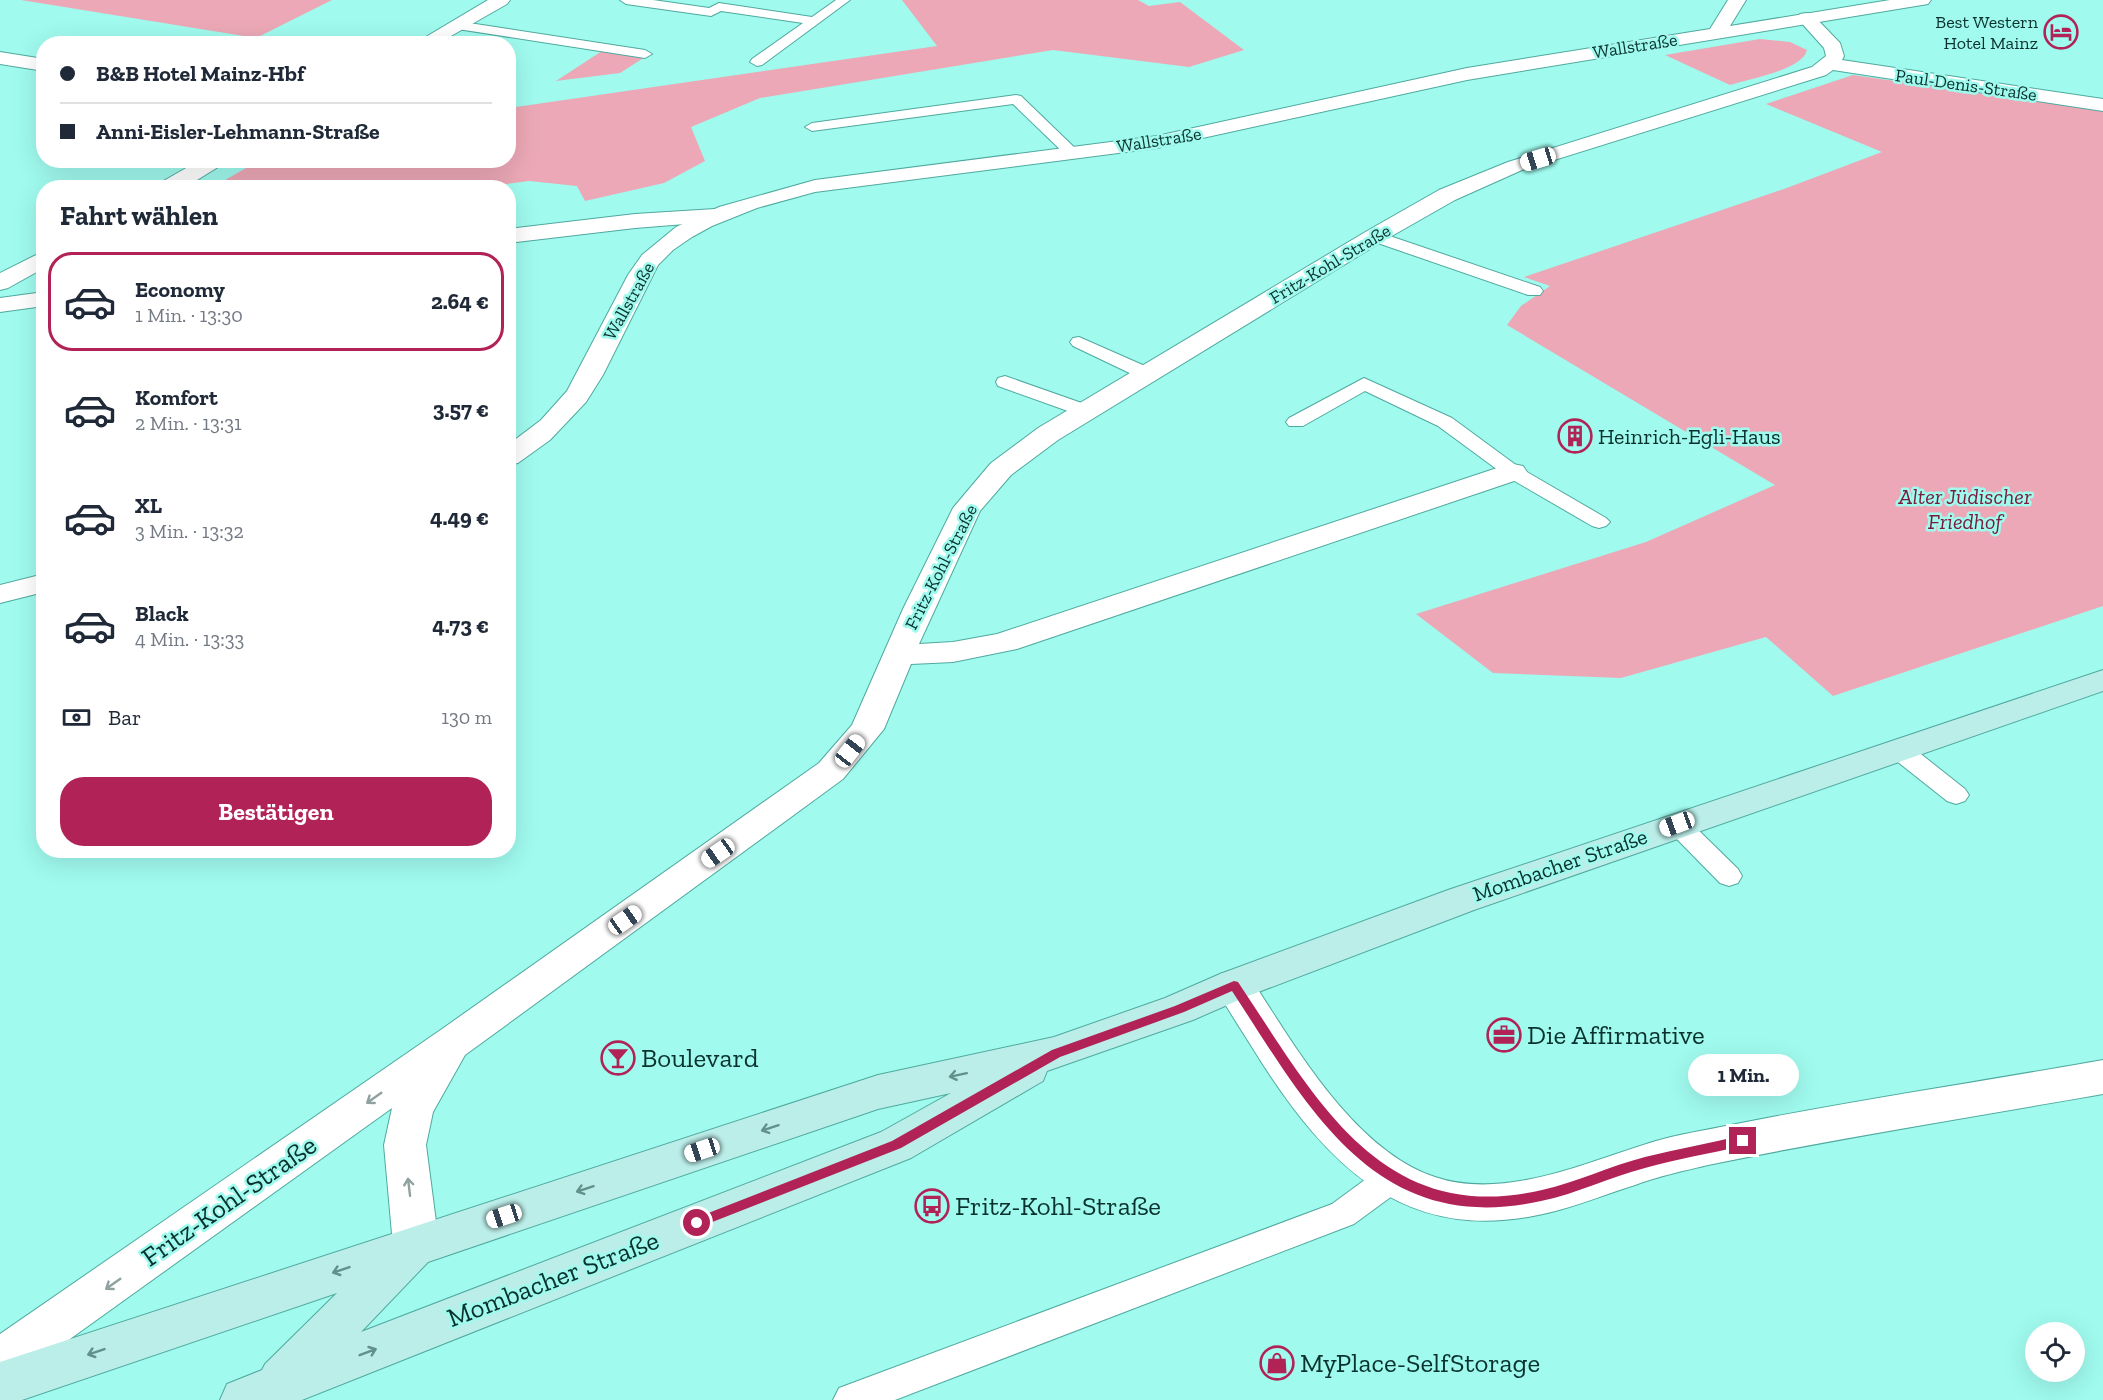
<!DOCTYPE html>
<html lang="de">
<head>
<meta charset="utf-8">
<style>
	body { margin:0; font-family:"Zilla Slab",serif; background:#f6f6f7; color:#1f2937; height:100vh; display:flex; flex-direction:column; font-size:22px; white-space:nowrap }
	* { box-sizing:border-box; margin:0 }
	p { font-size:20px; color:#747a83 }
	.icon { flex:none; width:33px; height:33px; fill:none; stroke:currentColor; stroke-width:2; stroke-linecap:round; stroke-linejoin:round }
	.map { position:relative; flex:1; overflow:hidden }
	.sheet { position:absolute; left:36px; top:180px; width:480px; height:678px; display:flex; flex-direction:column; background:#fff; border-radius:24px; box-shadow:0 6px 24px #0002 }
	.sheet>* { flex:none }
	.hud { position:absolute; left:36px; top:36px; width:480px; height:132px; border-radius:24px; box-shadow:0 6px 24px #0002; display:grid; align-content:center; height:132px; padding:0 24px; background:#fff }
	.tools { position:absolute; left:2025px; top:1322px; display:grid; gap:12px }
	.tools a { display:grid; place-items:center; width:60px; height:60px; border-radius:50%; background:#fff; box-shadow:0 6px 24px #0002; font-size:30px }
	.end { position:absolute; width:27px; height:27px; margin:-14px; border:8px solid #b12256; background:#fff; box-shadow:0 0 0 3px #fff }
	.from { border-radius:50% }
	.bubble { position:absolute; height:42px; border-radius:21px; background:#fff; box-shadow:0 6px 24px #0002; font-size:20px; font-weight:800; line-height:42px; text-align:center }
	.car { position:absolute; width:18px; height:36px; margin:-18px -9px; border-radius:8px; box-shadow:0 0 4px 2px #0007; background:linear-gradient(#fff 24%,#345 0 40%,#fff 0 76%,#345 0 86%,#fff 0) }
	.hud b { display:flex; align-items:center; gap:21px; height:57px; font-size:22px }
	.hud b+b { border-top:2px solid #e0e1e3 }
	.hud i { width:15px; height:15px; background:#1f2937 }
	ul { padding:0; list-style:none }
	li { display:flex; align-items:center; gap:18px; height:99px; margin:0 12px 9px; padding:0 12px; border:3px solid transparent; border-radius:24px }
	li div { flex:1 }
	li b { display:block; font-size:22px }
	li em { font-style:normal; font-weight:800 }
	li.active { border-color:#b12256 }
	li>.icon { width:54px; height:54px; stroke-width:1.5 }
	h2 { padding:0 24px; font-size:27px; line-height:72px }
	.pay { display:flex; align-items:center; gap:15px; height:66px; padding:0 24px; font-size:22px }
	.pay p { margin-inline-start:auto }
	.cta { display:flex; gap:12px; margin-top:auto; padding:12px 24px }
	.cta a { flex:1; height:69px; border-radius:24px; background:#b12256; color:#fff; font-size:24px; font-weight:800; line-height:69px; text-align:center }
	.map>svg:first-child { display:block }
	.green { fill:#eca8b6 }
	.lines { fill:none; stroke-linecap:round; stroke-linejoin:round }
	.service-casing { stroke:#4fa99f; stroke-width:2 }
	.minor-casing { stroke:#4fa99f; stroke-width:2 }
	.tertiary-casing { stroke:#4fa99f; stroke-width:2 }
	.secondary-casing { stroke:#4fa99f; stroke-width:2 }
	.service { fill:#fff; fill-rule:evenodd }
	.minor { fill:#fff; fill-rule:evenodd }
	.tertiary { fill:#fff; fill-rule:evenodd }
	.secondary { fill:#bceee9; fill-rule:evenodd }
	.oneway { stroke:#62908b }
	.oneway2 { stroke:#90a2a0 }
	.route { fill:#b12256 }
	.labels { text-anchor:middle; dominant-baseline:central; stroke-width:5; stroke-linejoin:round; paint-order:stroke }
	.far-poi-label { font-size:18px; fill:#09312d; stroke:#a0faee; text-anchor:end }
	.far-street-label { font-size:18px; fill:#09312d; stroke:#a0faee }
	.poi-label { font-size:22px; fill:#09312d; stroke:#a0faee; text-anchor:start }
	.park-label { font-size:22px; font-style:italic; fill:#791b3a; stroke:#a0faee }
	.street-label { font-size:22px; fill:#09312d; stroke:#a0faee }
	.near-poi-label { font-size:27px; fill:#09312d; stroke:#a0faee; text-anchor:start }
	.near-street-label { font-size:27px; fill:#09312d; stroke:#a0faee }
</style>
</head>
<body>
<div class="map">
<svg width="2103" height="1400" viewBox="0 0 2103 1400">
	<rect width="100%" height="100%" fill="#a0faee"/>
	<g class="green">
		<path d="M21,0H332L256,38Z"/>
		<path d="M902,0H1138L1149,6L1180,2L1244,50L1189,67L1053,50L760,98L691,127L705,161L664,183L585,201L577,186L529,181L476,188L213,187L258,161L508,160L509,108L937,46Z"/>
		<path d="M1760,39L1790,42L1807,50C1803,70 1748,79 1730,85L1665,55Z"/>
		<path d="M602,51L645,57L620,73L556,81Z"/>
		<path d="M1853,75L2103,111V606L1833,696L1766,637L1621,678L1493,673L1416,614L1646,542L1775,485L1507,325L1521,306L1550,286L1524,277L1784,189L1882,152L1766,104Z"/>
	</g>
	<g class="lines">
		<defs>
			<g id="service">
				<path d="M620,0H653L709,8L719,3L812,17L836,0H850L762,65L757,66L750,62L752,59L803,23L721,11L711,16L626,4Z"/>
				<path d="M456,21L645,50L652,54L645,58L451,28L449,25L451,22Z"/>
				<path d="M1016,95L1021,96L1078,151L1081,154L1078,157H1068L1013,104L812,131L805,127L812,123Z"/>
				<path d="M1375,231L1540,287L1543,291L1540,295H1528L1369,240L1367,236L1369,232Z"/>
				<path d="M1079,337L1154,370L1156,374L1154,378H1140L1073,346L1070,342L1073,338Z"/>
				<path d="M1005,376L1093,407L1096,411L1093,415H1079L998,386L996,382L998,378Z"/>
				<path d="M1364,378L1452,418L1520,468L1606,518L1610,522L1606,526L1599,528L1592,526L1506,476L1438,426L1365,391L1303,426H1289L1286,422L1289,418Z"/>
				<path d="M1898,741L1907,743L1965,789L1969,795L1965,801L1956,804L1947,801L1889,755L1886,749L1889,743Z"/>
				<path d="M1677,815L1686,818L1738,869L1742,876L1738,883L1729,886L1720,883L1668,830L1664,824L1668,818Z"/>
				<path d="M1392,1165L1403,1168L1408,1178L1403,1188L1354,1224L895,1400H833L839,1388L1332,1204L1381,1168Z"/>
			</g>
			<g id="minor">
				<path d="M488,0H510L507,4L437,44H414Z"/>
				<path d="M1806,13L1812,14L1840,43L1844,56L1842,60L2103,99V111L1833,70L1826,75L1522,170L1455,200L1383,241L1058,440L1011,475L980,511L919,644L953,642L997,634L1503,466L1513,464L1523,466L1527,472L1523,478L1017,649L953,662L911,664L884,729L843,779L465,1055L433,1112L426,1145L439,1245L432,1259L416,1265L400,1259L393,1245L384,1145L392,1108L17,1377L0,1383V1334L442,1029L819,763L852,725L903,609L953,508L991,463L1038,428L1367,231L1439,190L1508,162L1812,67L1826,56L1824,48L1797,18L1800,14Z"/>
				<path d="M0,52L44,59V71L0,64Z"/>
				<path d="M200,160H226L223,164L184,188H158L160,183Z"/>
				<path d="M715,209L723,211L726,216L723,221L635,228L508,243V229L635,214Z"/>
				<path d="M44,251V268L8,288L0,290V273Z"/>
				<path d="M44,292V306L0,312V298Z"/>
				<path d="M1234,970L1248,974C1293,1043 1353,1150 1435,1177C1505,1201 1589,1161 1656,1141C1680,1134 1706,1130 1731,1125C1855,1100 1979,1082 2103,1060V1094C1971,1117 1839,1138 1708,1165C1683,1171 1659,1176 1635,1185C1600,1196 1565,1211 1528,1217C1400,1239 1326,1162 1262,1063C1246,1037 1229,1012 1214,985L1220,974Z"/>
			</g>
			<g id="tertiary">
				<path d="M1728,0H1746L1730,26L1890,0H1931L1928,4L1922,5L1467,80L1157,148L815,192L757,208L712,226L692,237L673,250L658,265L603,375L586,402L550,440L518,463L508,465V445L541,420L567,391L628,275L642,255L676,227L719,207L815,180L1157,136L1467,68L1710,29Z"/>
				<path d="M44,574V592L0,603V585Z"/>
			</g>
			<path id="secondary" d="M2103,670V691L1474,910L1248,996L1193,1020L1047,1071L1043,1081L911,1158L302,1400H220L227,1384L262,1370L265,1364L337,1293L22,1400H0V1362L878,1075L1054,1037L1165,998L1220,974L1448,890ZM951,1093L881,1132L361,1332L428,1262L878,1109Z"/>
		</defs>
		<use href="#service" class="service-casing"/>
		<use href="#minor" class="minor-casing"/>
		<use href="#tertiary" class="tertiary-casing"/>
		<use href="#secondary" class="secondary-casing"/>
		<use href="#service" class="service"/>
		<use href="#minor" class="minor"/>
		<use href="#tertiary" class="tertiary"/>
		<use href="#secondary" class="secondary"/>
	</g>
	<defs><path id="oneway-shaft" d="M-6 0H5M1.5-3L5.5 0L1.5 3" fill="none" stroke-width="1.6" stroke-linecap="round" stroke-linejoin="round" transform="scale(1.5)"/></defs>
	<g class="oneway">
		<use href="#oneway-shaft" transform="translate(958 1075) rotate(168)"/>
		<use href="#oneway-shaft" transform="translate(770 1128) rotate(162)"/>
		<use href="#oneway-shaft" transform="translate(585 1189) rotate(162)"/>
		<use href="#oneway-shaft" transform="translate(341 1270) rotate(161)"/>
		<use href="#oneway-shaft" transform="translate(96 1352) rotate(161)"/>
		<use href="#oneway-shaft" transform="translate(368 1352) rotate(-21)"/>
	</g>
	<g class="oneway2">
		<use href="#oneway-shaft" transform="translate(374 1098) rotate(145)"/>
		<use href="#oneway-shaft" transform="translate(409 1187) rotate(-97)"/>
		<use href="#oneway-shaft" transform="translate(113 1284) rotate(145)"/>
	</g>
	<path class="route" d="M1234,981L1238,982C1314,1095 1380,1228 1542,1190C1577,1182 1610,1166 1645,1157C1678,1149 1711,1143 1743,1135L1749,1141L1743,1146C1711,1153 1677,1159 1645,1168C1610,1177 1576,1194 1541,1201C1375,1238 1309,1108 1232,991L1184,1012L1060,1057L901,1148L697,1228L691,1223L693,1219L892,1141L1052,1050L1175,1006Z"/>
	<defs>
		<symbol id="hotel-ring" viewBox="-11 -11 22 22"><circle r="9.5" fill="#a0faee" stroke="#b12256" stroke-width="1.5"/><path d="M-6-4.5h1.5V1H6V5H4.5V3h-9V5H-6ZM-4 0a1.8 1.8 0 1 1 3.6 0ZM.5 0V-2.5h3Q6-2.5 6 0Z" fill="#b12256"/></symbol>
		<symbol id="building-ring" viewBox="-11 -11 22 22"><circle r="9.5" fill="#a0faee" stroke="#b12256" stroke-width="1.5"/><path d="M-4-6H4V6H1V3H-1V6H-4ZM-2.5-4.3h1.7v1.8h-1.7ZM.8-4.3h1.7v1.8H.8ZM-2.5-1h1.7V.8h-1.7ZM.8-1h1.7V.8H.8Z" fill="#b12256"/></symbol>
		<symbol id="office-ring" viewBox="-11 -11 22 22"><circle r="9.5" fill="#a0faee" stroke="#b12256" stroke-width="1.5"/><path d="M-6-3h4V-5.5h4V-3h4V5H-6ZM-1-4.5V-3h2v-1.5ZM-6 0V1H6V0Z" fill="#b12256"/></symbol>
		<symbol id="bar-ring" viewBox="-11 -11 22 22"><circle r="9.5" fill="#a0faee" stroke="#b12256" stroke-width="1.5"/><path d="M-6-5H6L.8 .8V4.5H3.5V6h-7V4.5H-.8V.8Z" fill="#b12256"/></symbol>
		<symbol id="bus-ring" viewBox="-11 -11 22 22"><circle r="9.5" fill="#a0faee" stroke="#b12256" stroke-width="1.5"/><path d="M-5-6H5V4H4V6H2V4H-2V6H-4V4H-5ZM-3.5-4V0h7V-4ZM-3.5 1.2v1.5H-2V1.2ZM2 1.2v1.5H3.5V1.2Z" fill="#b12256"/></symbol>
		<symbol id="shop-ring" viewBox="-11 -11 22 22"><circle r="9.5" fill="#a0faee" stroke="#b12256" stroke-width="1.5"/><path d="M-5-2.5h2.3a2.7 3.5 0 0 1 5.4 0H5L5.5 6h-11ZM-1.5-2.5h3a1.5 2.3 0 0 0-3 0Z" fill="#b12256"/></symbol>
	</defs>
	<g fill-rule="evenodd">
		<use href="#hotel-ring" x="2042" y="13" width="38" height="38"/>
		<use href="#building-ring" x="1556" y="417" width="38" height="38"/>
		<use href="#office-ring" x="1485" y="1016" width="38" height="38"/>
		<use href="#bar-ring" x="599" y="1039" width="38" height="38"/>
		<use href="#bus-ring" x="913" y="1187" width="38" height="38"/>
		<use href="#shop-ring" x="1258" y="1344" width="38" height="38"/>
	</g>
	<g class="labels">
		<g class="far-poi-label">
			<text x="2038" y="22">Best Western<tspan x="2038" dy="21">Hotel Mainz</tspan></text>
		</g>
		<g class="far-street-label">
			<text transform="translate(1635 46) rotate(-9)">Wallstraße</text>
			<text transform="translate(1966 85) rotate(8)">Paul-Denis-Straße</text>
			<text transform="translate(1159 140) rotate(-9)">Wallstraße</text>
			<text transform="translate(1330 264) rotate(-31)">Fritz-Kohl-Straße</text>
			<text transform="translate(629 301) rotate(-61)">Wallstraße</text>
			<text transform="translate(941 567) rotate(-63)">Fritz-Kohl-Straße</text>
		</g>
		<g class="poi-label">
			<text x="1598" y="436">Heinrich-Egli-Haus</text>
		</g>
		<g class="park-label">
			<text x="1965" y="496">Alter Jüdischer<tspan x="1965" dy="25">Friedhof</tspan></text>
		</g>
		<g class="street-label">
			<text transform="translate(1560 865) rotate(-19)">Mombacher Straße</text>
		</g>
		<g class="near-poi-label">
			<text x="1527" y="1035">Die Affirmative</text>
			<text x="641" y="1058">Boulevard</text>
			<text x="955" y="1206">Fritz-Kohl-Straße</text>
			<text x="1300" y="1363">MyPlace-SelfStorage</text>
		</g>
		<g class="near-street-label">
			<text transform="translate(229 1201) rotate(-35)">Fritz-Kohl-Straße</text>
			<text transform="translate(553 1279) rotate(-21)">Mombacher Straße</text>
		</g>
	</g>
</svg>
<div class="tools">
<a><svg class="icon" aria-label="locate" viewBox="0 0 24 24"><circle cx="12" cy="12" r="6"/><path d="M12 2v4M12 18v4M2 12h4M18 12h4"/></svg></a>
</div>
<i class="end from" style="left:697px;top:1223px"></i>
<i class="end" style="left:1743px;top:1141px"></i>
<div class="bubble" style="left:1688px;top:1054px;width:111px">1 Min.</div>
<i class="car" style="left:1538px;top:159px;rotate:253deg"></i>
<i class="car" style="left:850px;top:751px;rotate:38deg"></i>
<i class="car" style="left:1677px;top:824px;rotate:250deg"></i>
<i class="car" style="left:718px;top:853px;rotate:235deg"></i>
<i class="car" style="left:625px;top:920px;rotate:55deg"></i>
<i class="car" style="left:702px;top:1150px;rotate:252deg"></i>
<i class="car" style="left:504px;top:1216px;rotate:252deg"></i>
<div class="hud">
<b><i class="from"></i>B&amp;B Hotel Mainz-Hbf</b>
<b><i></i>Anni-Eisler-Lehmann-Straße</b>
</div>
<section class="sheet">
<h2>Fahrt wählen</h2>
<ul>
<li class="active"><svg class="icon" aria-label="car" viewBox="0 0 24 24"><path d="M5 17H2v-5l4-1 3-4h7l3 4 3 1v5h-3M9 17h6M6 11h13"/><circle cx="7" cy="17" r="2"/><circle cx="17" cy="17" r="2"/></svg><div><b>Economy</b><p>1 Min. · 13:30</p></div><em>2.64 €</em></li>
<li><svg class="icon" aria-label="car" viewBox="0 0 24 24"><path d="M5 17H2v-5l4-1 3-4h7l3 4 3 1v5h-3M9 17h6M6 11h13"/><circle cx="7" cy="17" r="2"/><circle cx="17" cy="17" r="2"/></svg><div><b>Komfort</b><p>2 Min. · 13:31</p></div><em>3.57 €</em></li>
<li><svg class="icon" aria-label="car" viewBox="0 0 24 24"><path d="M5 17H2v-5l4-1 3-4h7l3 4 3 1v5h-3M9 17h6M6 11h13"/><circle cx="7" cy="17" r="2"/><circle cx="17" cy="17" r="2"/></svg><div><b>XL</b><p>3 Min. · 13:32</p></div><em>4.49 €</em></li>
<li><svg class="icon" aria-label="car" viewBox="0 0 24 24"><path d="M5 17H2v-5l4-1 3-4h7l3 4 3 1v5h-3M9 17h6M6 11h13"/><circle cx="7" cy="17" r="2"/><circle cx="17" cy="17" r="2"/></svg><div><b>Black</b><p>4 Min. · 13:33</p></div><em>4.73 €</em></li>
</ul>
<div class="pay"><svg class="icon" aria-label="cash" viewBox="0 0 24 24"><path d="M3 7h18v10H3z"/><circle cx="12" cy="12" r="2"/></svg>Bar<p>130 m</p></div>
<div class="cta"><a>Bestätigen</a></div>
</section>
</div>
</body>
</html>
